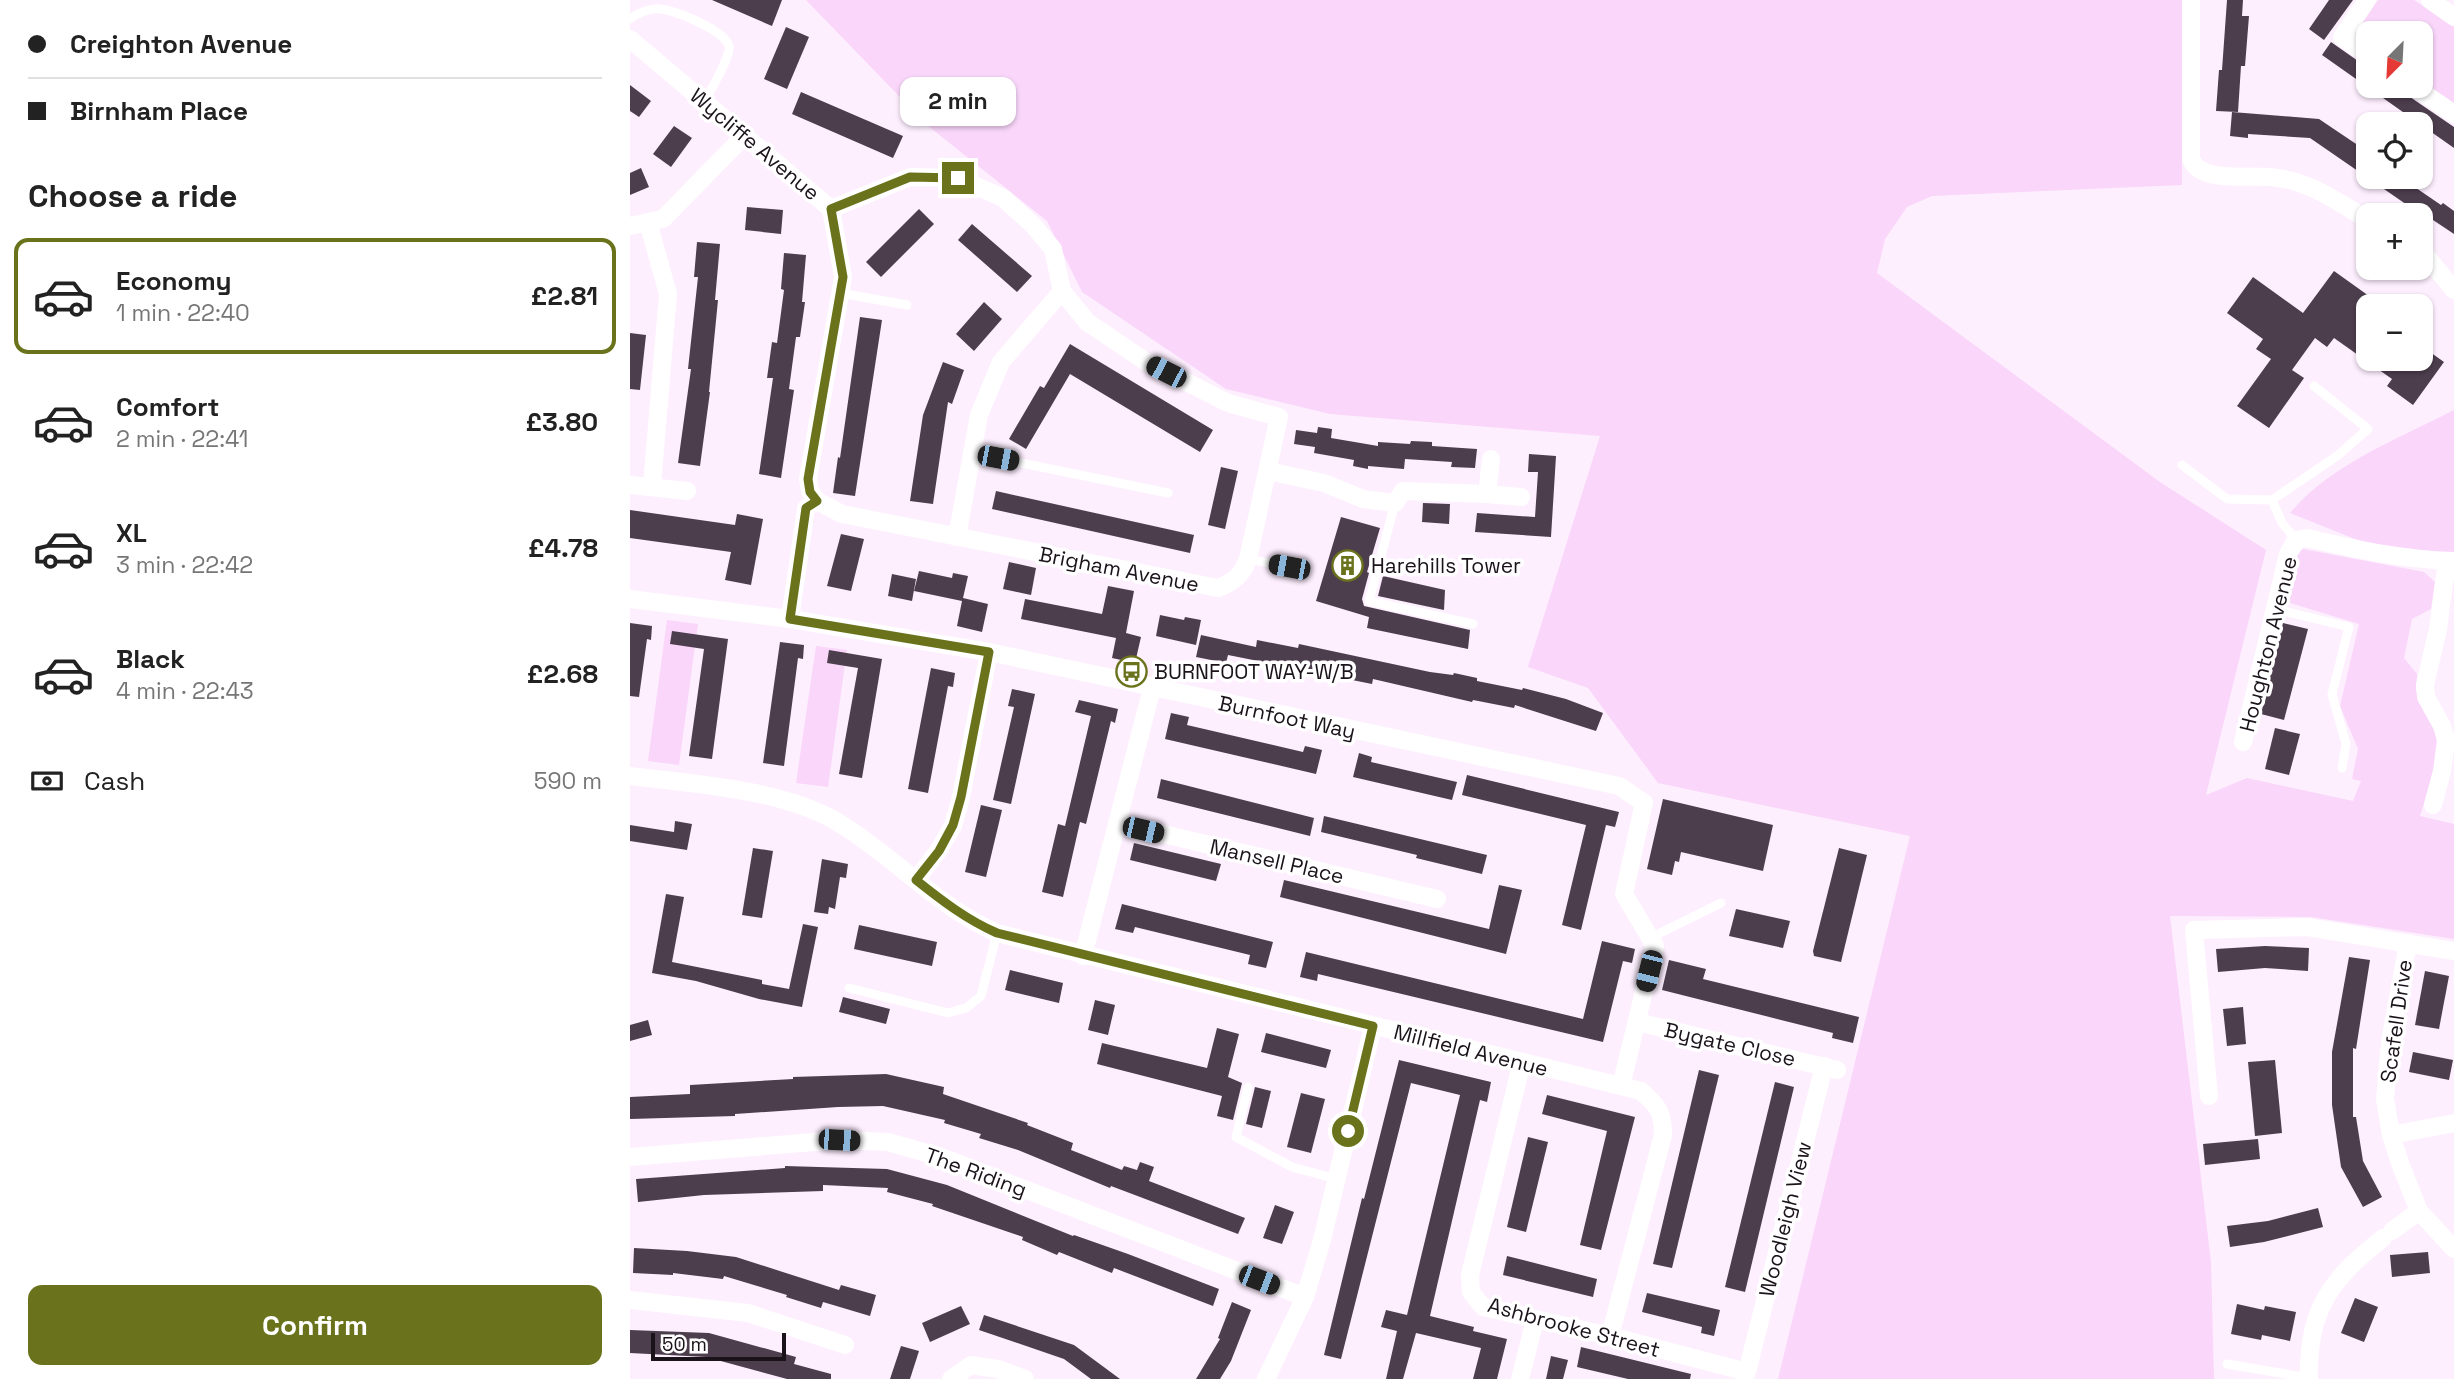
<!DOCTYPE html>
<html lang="en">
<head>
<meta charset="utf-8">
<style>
	body { margin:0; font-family:"Space Grotesk",sans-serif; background:#f6f6f6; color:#222; height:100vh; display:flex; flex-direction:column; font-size:26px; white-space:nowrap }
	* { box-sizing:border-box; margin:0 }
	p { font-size:23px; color:#767676 }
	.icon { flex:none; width:38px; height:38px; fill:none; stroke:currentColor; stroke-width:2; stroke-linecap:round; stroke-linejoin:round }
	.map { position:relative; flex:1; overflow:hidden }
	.drawer { display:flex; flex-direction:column; background:#fff; width:630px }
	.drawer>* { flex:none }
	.banner { display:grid; align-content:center; height:154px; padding:0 28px; background:#fff }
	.needle { width:46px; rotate:204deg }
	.tools { position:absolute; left:1726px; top:21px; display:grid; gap:14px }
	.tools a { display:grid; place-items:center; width:77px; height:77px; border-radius:14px; background:#fff; box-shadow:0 2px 5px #0004; font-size:35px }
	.scale { position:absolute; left:21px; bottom:18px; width:135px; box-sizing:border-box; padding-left:7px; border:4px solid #1a131a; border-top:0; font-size:19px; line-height:24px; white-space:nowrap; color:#1a131a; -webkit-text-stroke:5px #fff; paint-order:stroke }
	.end { position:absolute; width:32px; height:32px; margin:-16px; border:9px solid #6a731b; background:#fff; box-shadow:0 0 0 4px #fff }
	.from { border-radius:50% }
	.bubble { position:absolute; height:49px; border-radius:14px; background:#fff; box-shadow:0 2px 5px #0004; font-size:23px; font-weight:800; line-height:49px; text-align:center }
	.car { position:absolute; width:21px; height:42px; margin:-21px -10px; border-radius:9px; box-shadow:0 0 5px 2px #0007; background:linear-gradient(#222 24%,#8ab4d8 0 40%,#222 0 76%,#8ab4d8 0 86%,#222 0) }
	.banner b { display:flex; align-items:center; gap:24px; height:66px; font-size:26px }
	.banner b+b { border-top:2px solid #e0e0e0 }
	.banner i { width:18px; height:18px; background:#222 }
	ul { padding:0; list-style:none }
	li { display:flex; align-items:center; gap:21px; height:116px; margin:0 14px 10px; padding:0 14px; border:4px solid transparent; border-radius:14px }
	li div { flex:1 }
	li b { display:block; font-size:26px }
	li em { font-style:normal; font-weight:800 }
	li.on { border-color:#6a731b }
	li>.icon { width:63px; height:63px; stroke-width:1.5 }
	h2 { padding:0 28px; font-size:32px; line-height:84px }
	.pay { display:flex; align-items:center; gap:18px; height:77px; padding:0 28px; font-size:26px }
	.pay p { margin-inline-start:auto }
	.primary-button { display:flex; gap:14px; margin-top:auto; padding:14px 28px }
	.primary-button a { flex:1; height:80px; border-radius:14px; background:#6a731b; color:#fff; font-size:28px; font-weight:800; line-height:80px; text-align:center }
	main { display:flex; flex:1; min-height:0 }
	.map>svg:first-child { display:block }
	.green { fill:#f9d6fa }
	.building { fill:#4d3e4e }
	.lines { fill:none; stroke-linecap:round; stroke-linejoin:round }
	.service { stroke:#fff; stroke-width:9 }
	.minor { stroke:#fff; stroke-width:18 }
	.route { stroke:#6a731b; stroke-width:9 }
	.labels { text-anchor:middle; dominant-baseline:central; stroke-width:7; stroke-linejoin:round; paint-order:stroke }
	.street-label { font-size:21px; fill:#1a131a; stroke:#fff }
	.poi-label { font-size:21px; fill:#1a131a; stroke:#fff; text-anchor:start }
</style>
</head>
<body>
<main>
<section class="drawer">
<div class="banner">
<b><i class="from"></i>Creighton Avenue</b>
<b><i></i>Birnham Place</b>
</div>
<h2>Choose a ride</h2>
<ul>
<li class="on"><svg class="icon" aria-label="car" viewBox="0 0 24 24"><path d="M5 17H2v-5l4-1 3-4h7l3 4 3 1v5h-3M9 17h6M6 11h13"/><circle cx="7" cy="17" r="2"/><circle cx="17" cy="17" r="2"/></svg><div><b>Economy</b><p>1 min · 22:40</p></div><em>£2.81</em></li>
<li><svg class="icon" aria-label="car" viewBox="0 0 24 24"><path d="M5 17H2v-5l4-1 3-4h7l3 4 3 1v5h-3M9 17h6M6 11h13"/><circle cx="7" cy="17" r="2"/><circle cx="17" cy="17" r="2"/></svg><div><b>Comfort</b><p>2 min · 22:41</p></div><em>£3.80</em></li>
<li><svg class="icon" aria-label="car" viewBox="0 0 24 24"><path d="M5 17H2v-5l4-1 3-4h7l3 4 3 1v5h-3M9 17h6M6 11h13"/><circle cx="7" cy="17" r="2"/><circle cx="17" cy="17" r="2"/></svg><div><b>XL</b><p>3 min · 22:42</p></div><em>£4.78</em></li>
<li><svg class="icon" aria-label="car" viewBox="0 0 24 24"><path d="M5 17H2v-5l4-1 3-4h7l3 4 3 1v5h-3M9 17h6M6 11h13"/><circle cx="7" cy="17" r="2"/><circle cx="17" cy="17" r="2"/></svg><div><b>Black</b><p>4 min · 22:43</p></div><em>£2.68</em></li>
</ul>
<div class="pay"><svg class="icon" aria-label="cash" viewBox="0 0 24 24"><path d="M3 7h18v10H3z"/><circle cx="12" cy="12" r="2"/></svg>Cash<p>590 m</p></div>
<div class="primary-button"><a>Confirm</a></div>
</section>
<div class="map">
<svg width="1824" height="1379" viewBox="0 0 1824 1379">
	<rect width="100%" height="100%" fill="#feefff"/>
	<g class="green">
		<path d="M176,0H1553L1552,185L1302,196L1277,207L1255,239L1247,273L1530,482L1636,550L1576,795L1617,778L1723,801L1731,781L1722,779L1728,749L1710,706L1729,624L1657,602L1665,557L1673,549L1794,572L1805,582L1801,609L1782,619L1774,658L1787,674L1786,691L1806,725L1809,755L1790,816L1824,824V939L1681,917L1540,916L1581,1262L1584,1379H1148L1280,836L1028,783L958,688L898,667L970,436L700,414L596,389L452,292L417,221L297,125Z"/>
		<path d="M1749,0H1784L1824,27V108L1790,85V33H1738V49L1727,42L1737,10Z"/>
		<path d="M1824,410V553H1798L1740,545L1660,513C1701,464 1768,439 1824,410Z"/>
		<path d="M37,620L68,624L49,765L18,761Z"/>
		<path d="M186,646L217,650L198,787L166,783Z"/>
	</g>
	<g class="building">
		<path d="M82,0H152L142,26Z"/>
		<path d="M1597,0H1613L1612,16H1619L1615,66H1611L1608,112L1586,111L1589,70H1592Z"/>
		<path d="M1699,0H1723L1694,40L1679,29Z"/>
		<path d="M156,27L179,37L157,89L134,79Z"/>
		<path d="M1701,42L1738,68V86H1764L1824,127V148L1692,55Z"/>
		<path d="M0,85L21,101L9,117L0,111Z"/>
		<path d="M171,92L273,136L263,158L162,114Z"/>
		<path d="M1602,112L1689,119L1738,152V177H1770L1811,205L1813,203L1824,211V234L1797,216L1796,218L1680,138L1618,134V138L1600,136Z"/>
		<path d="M44,126L62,138L41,167L23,154Z"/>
		<path d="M11,168L19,187L0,195V173Z"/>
		<path d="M117,207L153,210L151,234L115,230Z"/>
		<path d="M289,209L304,224L251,277L236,262Z"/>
		<path d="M342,224L402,276L387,292L328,240Z"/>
		<path d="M67,242L90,244L85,300H88L79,392H80L70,466L48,463L61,369H58L68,277H64Z"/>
		<path d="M154,253L176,255L172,302H175L170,337H166L159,389L164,390L151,478L129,474L143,378H137L142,342L147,343L154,290L151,289Z"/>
		<path d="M1704,271L1753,306H1738V359H1790V345L1814,362L1783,405L1757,386L1762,379L1704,338L1697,347L1685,338L1662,370L1674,378L1639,428L1607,406L1641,359L1626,349L1633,339L1597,313L1623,277L1673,313Z"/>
		<path d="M354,302L372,319L344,351L326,334Z"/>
		<path d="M230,317L252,320L225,496L203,493L208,457L210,458Z"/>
		<path d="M0,333L16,335L10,390L0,389Z"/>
		<path d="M440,344L583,430L570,452L440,374L396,449L379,439L410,386L414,388Z"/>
		<path d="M313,362L334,370L322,404L318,402L303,504L280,501L293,415Z"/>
		<path d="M688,427L702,429L701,438L748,446V442L780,444L781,441L802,442V446L847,449L845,468L821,467L822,462L775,459L774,469L738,466V469L723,466L724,460L684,453L685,447L664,444L666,430L687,433Z"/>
		<path d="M899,454L926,456L921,537L845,532L847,513L905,517L908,472H898Z"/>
		<path d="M591,467L608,471L595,529L578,525Z"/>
		<path d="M366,491L564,535L560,553L362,509Z"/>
		<path d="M793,503L820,504L819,524L792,522Z"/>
		<path d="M0,510L105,525L107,514L133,519L121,585L95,580L101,552L0,538Z"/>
		<path d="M711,517L750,528L737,572L739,573L732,599L734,606L840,630L838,649L737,628L739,617L686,601Z"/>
		<path d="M211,534L234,539L221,591L197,586Z"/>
		<path d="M379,562L406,568L401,595L373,589Z"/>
		<path d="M289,571L322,578L323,573L338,576L333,598L358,604L352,632L327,626L332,601L284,591Z"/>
		<path d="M262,574L286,579L282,601L258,596Z"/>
		<path d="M753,576L815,590L814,610L748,596Z"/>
		<path d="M478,586L504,591L496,633L511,637L505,663L482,658L486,638L391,619L395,599L472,614Z"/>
		<path d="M530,615L554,620L555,617L571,620L566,645L526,636Z"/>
		<path d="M0,623L22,626L21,640L17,639L9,697L0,696Z"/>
		<path d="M1653,623L1678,629L1654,720L1631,714Z"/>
		<path d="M42,631L98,639L82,759L59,756L74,649L40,644Z"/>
		<path d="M571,635L626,647L627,640L668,648L669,644L800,672L823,675L824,673L847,678V681L892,690L893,688L936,699L973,713L966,731L885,705L884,708L843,700L842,702L743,679L742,684L598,655L596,663L566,657Z"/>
		<path d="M150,642L174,645L173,659L168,658L154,766L133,763Z"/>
		<path d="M199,650L252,659L232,778L209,774L228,668L197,663Z"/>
		<path d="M301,668L325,673L323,687L318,686L298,793L278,789Z"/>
		<path d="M382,689L405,694L381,804L363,800L384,707L378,706Z"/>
		<path d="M449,700L488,709L485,723L481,721L456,824L450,822L433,897L412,892L428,824L435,826L461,716L445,712Z"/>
		<path d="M541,713L559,717L557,725L673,752L675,746L692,750L686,774L535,739Z"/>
		<path d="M1645,728L1670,734L1659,775L1635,769Z"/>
		<path d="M729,753L742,757L741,762L827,782L822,800L723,777Z"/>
		<path d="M837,775L989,812L985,827L976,825L951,930L932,925L956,825L832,795Z"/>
		<path d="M531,779L684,818L680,836L527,798Z"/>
		<path d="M1033,799L1143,825L1133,871L1051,852L1049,862L1045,861L1042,875L1017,869Z"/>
		<path d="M351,805L372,810L356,877L335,872Z"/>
		<path d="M694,816L857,855L852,874L786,858L787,855L691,832Z"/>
		<path d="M45,821L62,824L57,850L0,841V825L44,832Z"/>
		<path d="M504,843L591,864L586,881L500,860Z"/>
		<path d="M123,848L143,851L132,918L112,915Z"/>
		<path d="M1209,848L1237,855L1211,962L1184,956L1183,951Z"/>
		<path d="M192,859L218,864L216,878L210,877L205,909L199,907L198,914L184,912Z"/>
		<path d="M654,880L859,929L869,885L892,890L876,954L650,897Z"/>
		<path d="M36,894L54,897L42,962L132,980V984L159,989L173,924L188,927L172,1007L129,999L66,981L22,973Z"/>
		<path d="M492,904L643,942L636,968L618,964L620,955L505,927L503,933L485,929Z"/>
		<path d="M1106,909L1160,921L1153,948L1099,936Z"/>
		<path d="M229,925L307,942L302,966L224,949Z"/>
		<path d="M972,941L1005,949L1002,963L993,961L973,1042L688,974L687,981L670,977L676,952L953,1019Z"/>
		<path d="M1635,946L1679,948L1678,971L1635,968L1588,972L1586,949Z"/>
		<path d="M1719,957L1740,960L1726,1049L1723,1048V1117H1726L1733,1161L1752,1197L1733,1207L1711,1167L1702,1105V1052Z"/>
		<path d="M1039,960L1076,969L1073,979L1229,1017L1223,1043L1202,1038L1203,1033L1032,990Z"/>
		<path d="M380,970L433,983L429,1003L375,990Z"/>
		<path d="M1795,971L1819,976L1809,1029L1785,1025Z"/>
		<path d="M213,997L260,1009L256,1024L209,1012Z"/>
		<path d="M465,1000L485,1005L478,1035L458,1030Z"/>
		<path d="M1613,1007L1616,1044L1597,1046L1593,1009Z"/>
		<path d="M18,1020L22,1035L0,1041V1025Z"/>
		<path d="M587,1028L609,1034L598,1077L612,1083L603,1120L587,1116L592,1096L467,1064L472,1043L577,1068Z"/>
		<path d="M636,1033L701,1050L696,1068L631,1052Z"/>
		<path d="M1783,1052L1823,1060L1819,1080L1779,1072Z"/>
		<path d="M769,1060L861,1082L857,1102L850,1100L800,1316L844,1327L843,1331L877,1339L867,1379H843L851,1348L786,1333L773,1379H756L767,1331L751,1327L756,1310L777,1315L830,1095L781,1083L711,1359L694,1355L732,1198L734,1199Z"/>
		<path d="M1645,1060L1652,1133L1625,1136L1618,1062Z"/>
		<path d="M1069,1070L1089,1075L1042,1268L1023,1264Z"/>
		<path d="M256,1074L314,1087L313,1094L398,1123L397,1125L443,1143L441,1150L492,1170L494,1166L507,1170L510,1162L524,1167L519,1181L615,1218L608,1234L481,1186L480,1188L388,1150L349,1138L351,1134L314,1123L315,1120L253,1106L208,1107L105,1114V1116L0,1119V1097L60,1094V1085L163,1079V1077Z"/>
		<path d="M1145,1082L1164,1087L1115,1292L1095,1287Z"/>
		<path d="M625,1087L641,1091L632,1128L616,1124Z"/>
		<path d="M671,1093L695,1099L681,1153L657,1147Z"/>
		<path d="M917,1095L1005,1117L971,1250L950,1245L977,1131L912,1114Z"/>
		<path d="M898,1137L918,1142L896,1232L877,1227Z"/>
		<path d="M1628,1139L1630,1159L1575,1165L1573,1144Z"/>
		<path d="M155,1166L257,1169L317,1185L443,1236L444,1235L498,1254L589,1289L583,1306L484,1268L482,1273L429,1252L427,1255L392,1240L393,1237L302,1206L303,1204L257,1192L258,1188L193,1185V1191L74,1195L8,1202L6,1179L155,1168Z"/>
		<path d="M645,1205L664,1212L652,1244L633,1238Z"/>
		<path d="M1688,1208L1693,1227L1634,1242L1600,1247L1597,1226L1638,1221Z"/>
		<path d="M4,1248L57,1251L106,1257L209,1290L211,1285L246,1295L240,1316L193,1302L191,1308L156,1297L157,1295L94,1276L93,1279L43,1273V1275L3,1273Z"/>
		<path d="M1798,1252L1800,1273L1762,1277L1760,1255Z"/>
		<path d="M877,1256L967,1279L963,1297L873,1275Z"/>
		<path d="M1017,1293L1090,1310L1084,1336L1071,1333L1072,1327L1012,1312Z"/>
		<path d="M1725,1298L1748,1307L1734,1342L1711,1333Z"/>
		<path d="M602,1302L621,1310L601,1361L590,1379H566L590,1339L588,1338Z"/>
		<path d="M1607,1304L1634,1310L1635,1306L1666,1312L1660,1341L1632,1335L1631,1340L1601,1334Z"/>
		<path d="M331,1306L340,1324L300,1342L292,1323Z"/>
		<path d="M354,1315L444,1345L490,1379H461L434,1359L349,1330Z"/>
		<path d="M0,1330L79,1333L166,1357L164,1364L201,1374V1379H157L76,1357L0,1353Z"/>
		<path d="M271,1346L289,1351L280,1379H260Z"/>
		<path d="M951,1347L1061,1374L1060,1379H998L947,1367Z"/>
		<path d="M921,1356L938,1360L933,1379H916Z"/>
	</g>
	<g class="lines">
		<g class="service">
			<path d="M0,19C8,13 20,8 30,9C45,10 97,31 99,47C100,58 81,89 75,101"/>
			<path d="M210,293L277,305"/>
			<path d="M343,453L538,493"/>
			<path d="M1552,465L1597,499L1642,500L1652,523L1666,540"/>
			<path d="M1642,500L1707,456L1738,429L1684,386"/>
			<path d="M765,503L739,601L843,624"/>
			<path d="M618,559L659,567"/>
			<path d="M1645,609L1719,627L1702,694L1716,744L1712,768"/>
			<path d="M1020,938L1091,903"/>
			<path d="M219,988L318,1013L336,1008L351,996L367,933"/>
			<path d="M618,1087L606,1137L662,1167L707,1179"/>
			<path d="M1597,1364L1679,1378"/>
		</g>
		<g class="minor">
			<path d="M1561,0V159C1570,183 1618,175 1640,177C1679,180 1706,201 1738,220"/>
			<path d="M1737,0L1712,37L1738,55"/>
			<path d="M1800,0L1824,17"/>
			<path d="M0,39L201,209L213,277L178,479L180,491L187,501L212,514L588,588C604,582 612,575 618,559L649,417L598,403L515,361L457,322L432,291"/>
			<path d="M1783,86L1824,114"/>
			<path d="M201,209L280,177L328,178L373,198L402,224L423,249L432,291L371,362L349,415L327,537"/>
			<path d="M18,222L38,294L22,486"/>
			<path d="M0,226L33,219L115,135"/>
			<path d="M1790,253L1796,256L1824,290"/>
			<path d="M638,471L694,483L733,499L765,503L773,491L857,494L891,497"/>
			<path d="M0,485L57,491"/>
			<path d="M857,494L861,459"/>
			<path d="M0,599L160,619L359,652L989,786L1014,803L994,894L1025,946L991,1086"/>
			<path d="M160,619L176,508L187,501"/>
			<path d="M1613,742L1658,554L1666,540L1677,538C1728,550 1771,559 1824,561"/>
			<path d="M0,776C64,784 153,789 209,823C264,856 307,907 367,933L1011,1091C1028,1106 1033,1112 1033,1135L980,1336"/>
			<path d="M1803,805L1812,771L1816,740L1812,726L1796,697L1795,685L1808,629L1817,561"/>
			<path d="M487,823L807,899"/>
			<path d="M286,880L308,851L323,826L331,797L359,652"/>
			<path d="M1778,943L1760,1042L1755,1099L1761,1135L1771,1166L1789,1211L1824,1249"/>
			<path d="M453,956L522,688"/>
			<path d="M1007,1022L1207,1070"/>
			<path d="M892,1062L840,1275L841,1292L853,1307L980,1336L1117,1372L1194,1066"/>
			<path d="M1579,1096L1564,930L1677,927L1824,951"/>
			<path d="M1761,1135L1824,1123"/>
			<path d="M0,1157L209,1140L258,1142L311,1157L675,1297"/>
			<path d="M1762,1231L1789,1211"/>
			<path d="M0,1300L118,1313L215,1345"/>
			<path d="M321,1379L341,1365L368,1369L395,1379"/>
			<path d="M636,1379L675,1297L692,1240L743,1026"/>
			<path d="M890,1379L905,1320"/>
			<path d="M1679,1379C1677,1310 1701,1279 1753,1238"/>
		</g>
	</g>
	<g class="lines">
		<path class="route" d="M328,178L280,177L201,209L213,277L178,479L180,492L187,501L176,508L160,619L359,652L331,797L323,825L309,851L286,880C311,900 337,920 367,933L743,1026L718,1131"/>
	</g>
	<defs>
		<symbol id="building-ring" viewBox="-11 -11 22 22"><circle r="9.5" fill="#fff" stroke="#6a731b" stroke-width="1.5"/><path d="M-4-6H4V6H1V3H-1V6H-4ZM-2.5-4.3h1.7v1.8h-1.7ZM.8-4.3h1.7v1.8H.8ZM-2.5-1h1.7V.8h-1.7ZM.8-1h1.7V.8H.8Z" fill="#6a731b"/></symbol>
		<symbol id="bus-ring" viewBox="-11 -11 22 22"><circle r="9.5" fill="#fff" stroke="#6a731b" stroke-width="1.5"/><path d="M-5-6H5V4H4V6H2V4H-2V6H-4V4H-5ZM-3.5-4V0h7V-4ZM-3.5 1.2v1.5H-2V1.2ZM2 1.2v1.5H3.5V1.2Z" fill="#6a731b"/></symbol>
	</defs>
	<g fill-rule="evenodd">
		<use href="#building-ring" x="700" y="548" width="35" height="35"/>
		<use href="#bus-ring" x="484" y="654" width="35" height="35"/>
	</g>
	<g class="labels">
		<g class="street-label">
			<text transform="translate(125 144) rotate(40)">Wycliffe Avenue</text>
			<text transform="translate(489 569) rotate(11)">Brigham Avenue</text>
			<text transform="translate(1638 644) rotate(-76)">Houghton Avenue</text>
			<text transform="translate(657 717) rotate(12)">Burnfoot Way</text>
			<text transform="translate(647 861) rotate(13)">Mansell Place</text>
			<text transform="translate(1766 1021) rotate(-82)">Scafell Drive</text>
			<text transform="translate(1100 1044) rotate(13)">Bygate Close</text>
			<text transform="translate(841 1050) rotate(14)">Millfield Avenue</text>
			<text transform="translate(346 1172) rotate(20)">The Riding</text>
			<text transform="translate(1155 1219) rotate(-76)">Woodleigh View</text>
			<text transform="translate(944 1327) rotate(15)">Ashbrooke Street</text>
		</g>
		<g class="poi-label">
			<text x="741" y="565">Harehills Tower</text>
			<text x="524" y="671">BURNFOOT WAY-W/B</text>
		</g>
	</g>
</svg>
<div class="tools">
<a><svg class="needle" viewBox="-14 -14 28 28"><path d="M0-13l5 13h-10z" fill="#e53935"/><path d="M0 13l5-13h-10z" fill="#767676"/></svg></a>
<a><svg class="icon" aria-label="locate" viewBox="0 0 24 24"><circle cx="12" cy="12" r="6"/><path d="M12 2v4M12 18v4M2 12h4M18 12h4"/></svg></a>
<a>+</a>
<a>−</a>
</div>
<div class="scale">50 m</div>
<i class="end from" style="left:718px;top:1131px"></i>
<i class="end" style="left:328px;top:178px"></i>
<div class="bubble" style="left:270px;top:77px;width:116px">2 min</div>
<i class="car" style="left:536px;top:372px;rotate:297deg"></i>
<i class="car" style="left:368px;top:458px;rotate:101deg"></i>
<i class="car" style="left:659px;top:567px;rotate:281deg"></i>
<i class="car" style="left:513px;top:830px;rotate:103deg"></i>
<i class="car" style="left:1019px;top:971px;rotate:194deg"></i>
<i class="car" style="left:209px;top:1140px;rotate:93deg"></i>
<i class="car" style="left:629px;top:1280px;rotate:111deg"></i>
</div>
</main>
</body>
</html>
